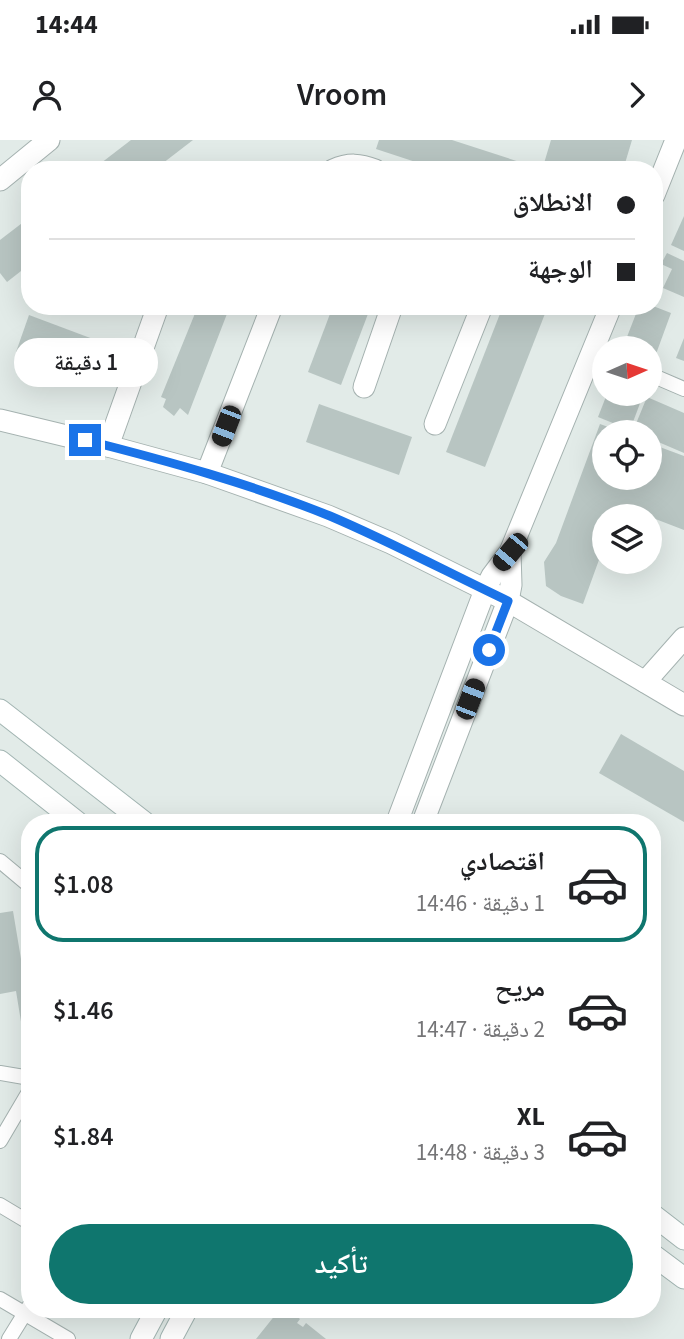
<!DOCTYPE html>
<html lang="ar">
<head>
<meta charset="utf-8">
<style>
	body { margin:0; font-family:"Source Sans 3","Noto Naskh Arabic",sans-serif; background:#f6f6f6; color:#202124; direction:rtl; height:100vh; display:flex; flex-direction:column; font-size:26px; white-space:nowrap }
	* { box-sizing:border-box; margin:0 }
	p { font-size:23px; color:#757577 }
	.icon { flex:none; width:38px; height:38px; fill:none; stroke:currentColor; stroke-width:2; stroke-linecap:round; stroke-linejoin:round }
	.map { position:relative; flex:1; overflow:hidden; direction:ltr }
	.drawer { position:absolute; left:21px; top:674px; width:640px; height:504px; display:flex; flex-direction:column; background:#fff; border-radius:28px; box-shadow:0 7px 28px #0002; direction:rtl }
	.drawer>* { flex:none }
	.hud { position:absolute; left:21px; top:21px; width:642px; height:154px; border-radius:28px; box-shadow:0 7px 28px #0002; direction:rtl; display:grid; align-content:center; height:154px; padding:0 28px; background:#fff }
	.needle { width:46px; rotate:87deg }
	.fabs { position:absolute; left:592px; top:196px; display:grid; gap:14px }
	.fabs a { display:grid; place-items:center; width:70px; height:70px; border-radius:50%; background:#fff; box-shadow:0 7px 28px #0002; font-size:35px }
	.end { position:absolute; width:32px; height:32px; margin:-16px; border:9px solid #1a73e8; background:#fff; box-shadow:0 0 0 4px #fff }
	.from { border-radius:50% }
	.bubble { position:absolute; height:49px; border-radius:24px; background:#fff; box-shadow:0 7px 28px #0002; font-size:23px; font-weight:600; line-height:49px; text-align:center; direction:rtl }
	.car { position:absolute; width:21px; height:42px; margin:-21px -10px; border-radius:9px; box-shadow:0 0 5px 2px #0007; background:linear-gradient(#222 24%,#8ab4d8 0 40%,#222 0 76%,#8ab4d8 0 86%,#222 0) }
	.hud b { display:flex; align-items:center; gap:24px; height:66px; font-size:26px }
	.hud b+b { border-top:2px solid #e0e0e0 }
	.hud i { width:18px; height:18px; background:#202124 }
	ul { padding:12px 0 0; list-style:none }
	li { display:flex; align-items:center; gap:21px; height:116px; margin:0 14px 10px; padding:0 14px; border:4px solid transparent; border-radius:28px }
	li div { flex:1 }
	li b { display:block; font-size:26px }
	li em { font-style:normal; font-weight:600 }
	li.active { border-color:#0f766e }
	li>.icon { width:63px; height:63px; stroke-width:1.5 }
	.button { display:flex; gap:14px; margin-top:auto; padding:14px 28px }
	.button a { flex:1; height:80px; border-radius:42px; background:#0f766e; color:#fff; font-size:28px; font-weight:600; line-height:80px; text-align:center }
	.status { display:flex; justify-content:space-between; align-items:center; height:49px; padding:0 35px; background:#fff; direction:ltr }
	.status svg { height:19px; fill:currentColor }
	header { display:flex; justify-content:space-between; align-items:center; height:91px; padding:0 28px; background:#fff; font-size:32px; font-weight:600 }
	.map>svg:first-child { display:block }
	.building { fill:#b8c5c2 }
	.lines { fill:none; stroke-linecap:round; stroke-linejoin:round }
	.lane-casing { stroke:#a5b2b0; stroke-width:16 }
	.street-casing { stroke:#a5b2b0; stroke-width:23 }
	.secondary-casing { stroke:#a2b5b2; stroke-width:23 }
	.lane { stroke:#fff; stroke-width:14 }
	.street { stroke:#fff; stroke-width:21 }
	.secondary { stroke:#fff; stroke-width:21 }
	.route { stroke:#1a73e8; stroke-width:9 }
</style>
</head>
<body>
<div class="status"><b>14:44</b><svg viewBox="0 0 49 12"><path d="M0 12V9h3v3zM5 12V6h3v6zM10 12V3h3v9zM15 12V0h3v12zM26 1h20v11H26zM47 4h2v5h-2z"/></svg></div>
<header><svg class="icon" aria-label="forward" viewBox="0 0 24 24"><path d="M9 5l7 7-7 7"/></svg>Vroom<svg class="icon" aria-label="person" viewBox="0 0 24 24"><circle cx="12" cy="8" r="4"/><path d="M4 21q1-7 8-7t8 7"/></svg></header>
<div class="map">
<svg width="684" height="1199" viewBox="0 0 684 1199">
	<rect width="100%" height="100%" fill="#e2ebe8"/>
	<g class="building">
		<path d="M131,0H193L154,30H92Z"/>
		<path d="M379,0H452L535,27L534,30H440L376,9Z"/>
		<path d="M551,0H632L623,30H542Z"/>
		<path d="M684,76V111L671,105Z"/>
		<path d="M30,77V124L7,142L0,133V100Z"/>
		<path d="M667,113L684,121V157L663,148L672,129L661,124Z"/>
		<path d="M198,166H230L188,275L180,268L174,276L163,267L166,259L161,257Z"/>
		<path d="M333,166H371L341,245L308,232Z"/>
		<path d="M503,166H548L485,327L446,312Z"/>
		<path d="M639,166H653L671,173L656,214L649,211V208H641L625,202Z"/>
		<path d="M29,175L117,208L103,245L16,212Z"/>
		<path d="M684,198V221L676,218Z"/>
		<path d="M607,254H632L642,258L630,290L598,277Z"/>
		<path d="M647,257L684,273V313L649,298V292L633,291Z"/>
		<path d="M319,264L412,297L399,335L306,302Z"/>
		<path d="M600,284L622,292H604V338H649V303L684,316V390L619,365L614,376H604V406L583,464L561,456L546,446L544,422L556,403Z"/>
		<path d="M621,594L684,631V682L599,633Z"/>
		<path d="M13,771L26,849L30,848V899L24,900L16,851L0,854V773Z"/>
		<path d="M280,1169H289L300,1179L297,1183L303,1187L306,1183L326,1199H256Z"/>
	</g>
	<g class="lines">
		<defs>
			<g id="lane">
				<path d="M649,234L684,249"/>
				<path d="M0,721L30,746"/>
				<path d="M0,933L30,938"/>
				<path d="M0,1001L30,950"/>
				<path d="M0,1065L30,1083"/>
				<path d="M0,1159L68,1199"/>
				<path d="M9,1199L30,1165"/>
			</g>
			<g id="street">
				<path d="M333,30C349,23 360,24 375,30"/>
				<path d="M0,40L49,0"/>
				<path d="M654,55L676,0"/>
				<path d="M364,247L392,166"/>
				<path d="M0,280L108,306L207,333L328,376L391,403L508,461L684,565"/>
				<path d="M435,284L482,166"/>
				<path d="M108,306L158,166"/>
				<path d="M207,333L272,166"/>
				<path d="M645,542L684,498"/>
				<path d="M397,682L485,450L492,436L510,412L611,166"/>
				<path d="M423,682L508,461L511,445L510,412"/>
			</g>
			<g id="secondary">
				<path d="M0,570L144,682"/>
				<path d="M0,621L77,682"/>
				<path d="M653,1075L684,1099"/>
				<path d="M653,1115L684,1138"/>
				<path d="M141,1199L157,1169"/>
				<path d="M171,1199L187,1169"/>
			</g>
		</defs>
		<use href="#lane" class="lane-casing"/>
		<use href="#street" class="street-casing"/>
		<use href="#secondary" class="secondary-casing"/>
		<use href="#lane" class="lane"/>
		<use href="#street" class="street"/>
		<use href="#secondary" class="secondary"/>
	</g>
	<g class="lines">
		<path class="route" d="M85,300C168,321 251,344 330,376C391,402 449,433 508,461L489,510"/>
	</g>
</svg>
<div class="fabs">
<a><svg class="needle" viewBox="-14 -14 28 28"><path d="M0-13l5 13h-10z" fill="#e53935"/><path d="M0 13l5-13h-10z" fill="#757577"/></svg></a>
<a><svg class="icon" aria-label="locate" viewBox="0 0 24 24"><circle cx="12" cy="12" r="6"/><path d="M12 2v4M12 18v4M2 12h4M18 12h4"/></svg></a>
<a><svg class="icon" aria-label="layers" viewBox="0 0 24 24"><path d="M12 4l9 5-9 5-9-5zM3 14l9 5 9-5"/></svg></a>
</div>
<i class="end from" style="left:489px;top:510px"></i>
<i class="end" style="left:85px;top:300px"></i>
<div class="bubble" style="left:14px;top:198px;width:144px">1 دقيقة</div>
<i class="car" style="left:226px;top:286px;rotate:201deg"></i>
<i class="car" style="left:510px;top:412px;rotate:220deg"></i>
<i class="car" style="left:470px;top:559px;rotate:21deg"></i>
<div class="hud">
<b><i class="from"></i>الانطلاق</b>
<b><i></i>الوجهة</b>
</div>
<section class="drawer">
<ul>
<li class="active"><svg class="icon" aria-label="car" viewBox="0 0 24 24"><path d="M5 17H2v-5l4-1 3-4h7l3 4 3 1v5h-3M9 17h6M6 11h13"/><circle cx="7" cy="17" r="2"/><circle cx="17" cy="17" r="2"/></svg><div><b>اقتصادي</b><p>1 دقيقة · 14:46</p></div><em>$1.08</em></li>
<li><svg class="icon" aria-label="car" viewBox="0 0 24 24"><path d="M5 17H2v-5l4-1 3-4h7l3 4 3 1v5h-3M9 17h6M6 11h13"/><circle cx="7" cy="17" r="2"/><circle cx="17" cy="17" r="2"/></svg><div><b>مريح</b><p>2 دقيقة · 14:47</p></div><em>$1.46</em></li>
<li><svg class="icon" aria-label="car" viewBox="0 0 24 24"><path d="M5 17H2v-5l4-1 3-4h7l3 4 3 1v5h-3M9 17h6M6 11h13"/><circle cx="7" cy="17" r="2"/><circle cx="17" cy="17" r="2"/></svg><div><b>XL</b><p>3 دقيقة · 14:48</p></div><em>$1.84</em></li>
</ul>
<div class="button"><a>تأكيد</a></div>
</section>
</div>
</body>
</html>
